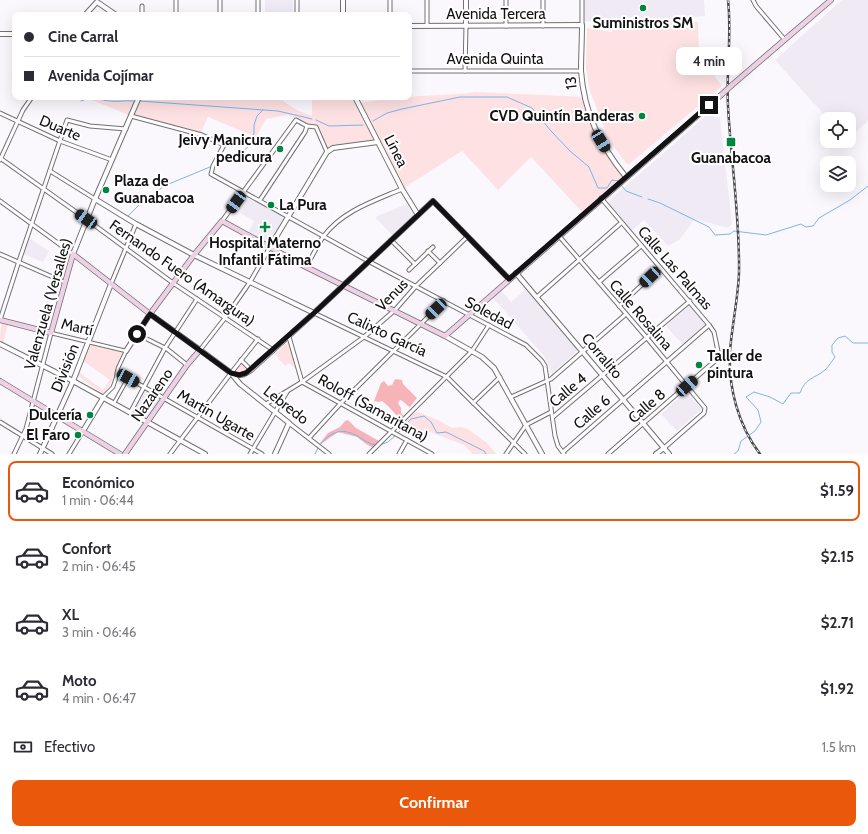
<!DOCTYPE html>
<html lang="es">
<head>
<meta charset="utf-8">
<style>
	body { margin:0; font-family:Cabin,sans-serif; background:#f7f7f7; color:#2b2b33; height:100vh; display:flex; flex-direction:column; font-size:15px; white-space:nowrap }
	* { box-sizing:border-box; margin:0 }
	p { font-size:13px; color:#7c7c81 }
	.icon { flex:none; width:22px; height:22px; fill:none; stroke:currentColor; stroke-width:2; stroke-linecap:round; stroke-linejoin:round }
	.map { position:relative; height:454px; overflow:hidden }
	.drawer { display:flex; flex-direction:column; background:#fff; flex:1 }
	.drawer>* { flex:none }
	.top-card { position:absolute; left:12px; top:12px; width:400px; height:88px; border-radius:8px; box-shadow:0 4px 16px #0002; display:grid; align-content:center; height:88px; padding:0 12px; background:#fff }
	.controls { position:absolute; left:820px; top:112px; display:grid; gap:8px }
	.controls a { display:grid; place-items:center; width:36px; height:36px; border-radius:8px; background:#fff; box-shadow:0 4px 16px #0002; font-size:20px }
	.end { position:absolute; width:18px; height:18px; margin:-9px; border:5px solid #121113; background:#fff; box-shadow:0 0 0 2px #fff }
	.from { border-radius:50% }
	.bubble { position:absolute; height:28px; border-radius:8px; background:#fff; box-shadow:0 4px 16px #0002; font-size:13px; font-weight:700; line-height:28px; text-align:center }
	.car { position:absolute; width:12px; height:24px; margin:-12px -6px; border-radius:5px; box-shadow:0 0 3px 1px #0007; background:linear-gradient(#222 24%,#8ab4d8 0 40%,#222 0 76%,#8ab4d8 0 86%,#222 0) }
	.top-card b { display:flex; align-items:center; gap:14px; height:38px; font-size:15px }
	.top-card b+b { border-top:1px solid #e1e1e2 }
	.top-card i { width:10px; height:10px; background:#2b2b33 }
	ul { padding:7px 0 0; list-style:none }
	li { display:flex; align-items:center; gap:12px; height:60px; margin:0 8px 6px; padding:0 4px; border:2px solid transparent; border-radius:8px }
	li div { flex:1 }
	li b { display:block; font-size:15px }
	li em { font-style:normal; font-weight:700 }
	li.active { border-color:#ea580c }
	li>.icon { width:36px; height:36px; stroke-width:1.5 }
	.pay { display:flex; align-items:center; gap:10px; height:44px; padding:0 12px; font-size:15px }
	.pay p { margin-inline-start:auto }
	.action { display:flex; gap:8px; margin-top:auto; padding:8px 12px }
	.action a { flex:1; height:46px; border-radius:8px; background:#ea580c; color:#fff; font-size:16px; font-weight:700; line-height:46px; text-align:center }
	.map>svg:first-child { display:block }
	.built { fill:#f0eaf5 }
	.green { fill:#fde1e3 }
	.forest { fill:#f6b4b9 }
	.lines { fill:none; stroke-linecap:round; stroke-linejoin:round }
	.stream { stroke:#7bb5e9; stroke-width:1 }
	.pedestrian-casing { stroke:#727074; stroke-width:4.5 }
	.minor-casing { stroke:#727074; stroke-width:5 }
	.tertiary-casing { stroke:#727074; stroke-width:6 }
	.secondary-casing { stroke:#727074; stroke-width:6 }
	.pedestrian { stroke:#fff; stroke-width:2.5 }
	.minor { stroke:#fff; stroke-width:3 }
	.tertiary { stroke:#fff; stroke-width:4 }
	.secondary { stroke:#eed1e4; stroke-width:4.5 }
	.rail-casing { stroke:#49484a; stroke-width:2.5 }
	.rail { stroke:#fff; stroke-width:1; stroke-dasharray:3; stroke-linecap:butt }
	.secondary-bridge-casing { stroke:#727074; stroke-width:6; stroke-linecap:butt }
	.secondary-bridge { stroke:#eed1e4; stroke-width:4.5 }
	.route { stroke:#121113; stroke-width:5 }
	.poi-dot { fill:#008540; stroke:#fff; stroke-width:1.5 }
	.labels { text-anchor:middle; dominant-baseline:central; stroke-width:4; stroke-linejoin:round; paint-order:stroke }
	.street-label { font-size:15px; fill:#121113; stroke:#fff }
	.poi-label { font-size:15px; font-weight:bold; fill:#121113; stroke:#fff; text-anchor:end }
</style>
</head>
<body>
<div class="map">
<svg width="868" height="454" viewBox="0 0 868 454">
	<rect width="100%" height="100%" fill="#fbf8fd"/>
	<g class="built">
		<rect x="265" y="0" width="28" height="15"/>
		<path d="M582,0H704L705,16L626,22L582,21Z"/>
		<path d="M842,0H868V121L849,138V119H828L775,60Z"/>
		<path d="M707,115L720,118L732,224L728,228L695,219L679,240L668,246L644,220L631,231L608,205L612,198Z"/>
		<path d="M249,198L285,217L270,244L248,233L254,221L240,213Z"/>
		<path d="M407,204L414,217L393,236L375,217Z"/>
		<path d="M28,237L49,251L43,262L23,254Z"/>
		<path d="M526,289L578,350L552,374L545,357L493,298L501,290L511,302Z"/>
		<path d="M690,305L707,325L684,346L666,326Z"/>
		<path d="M145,391L161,398L147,420L134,412Z"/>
		<path d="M686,392L702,409L677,431L661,414Z"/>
	</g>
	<g class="green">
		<path d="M613,22H698L699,56L722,86L628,165L609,141L590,91L586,68L587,28L612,32Z"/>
		<path d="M475,92L585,97L594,129L624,176L583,213L531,157L498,190L462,151L402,189L378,142L333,146L327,152L316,127L307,126L288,115L266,119L256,137L208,117L202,130V135L131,116L87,98L283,97V101L299,111L312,116V97H355L358,103C385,99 413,96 441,95C453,94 464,94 475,92Z"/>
		<path d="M1,322L8,324L3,344L0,342Z"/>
		<path d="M287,342L290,344L295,368L289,363L286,366L278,359L279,358L275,354Z"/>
		<path d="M93,344L122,352V353L112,378V381L103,394L78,376L79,372L103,390L109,381L110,380L83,361L90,346Z"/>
		<path d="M242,363L249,370C244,373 240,374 234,372Z"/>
		<path d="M418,412L438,420L452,428L461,427L468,429L487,443L496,454H473L464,445L430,432L413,429L404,424L411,415Z"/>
	</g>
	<g class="forest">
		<path d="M395,379L402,380L403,384L417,398L410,407C406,405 404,401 400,400L398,403L401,408V413L404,416L400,419L388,406L382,401L379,402L374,401L381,383L384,381L388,386L392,385Z"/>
		<path d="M348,420L356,428L379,441L373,448L366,444L357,437L338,432L321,444L320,443L328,433L340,427L345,421Z"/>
	</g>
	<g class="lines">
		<g class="stream">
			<path d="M12,74L15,73"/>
			<path d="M81,101C94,95 98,100 110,101C118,102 126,100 133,101"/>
			<path d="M140,101L278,111L312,119"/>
			<path d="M316,120L329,126L363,125"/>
			<path d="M373,121L387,113L402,109L460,97H507L532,108L551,131L570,151L589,167L598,188H607L612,180L618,181L619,183"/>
			<path d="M217,164L230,155L241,153L249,146L254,133V125L257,116L263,110"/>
			<path d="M621,185L626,191L642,197"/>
			<path d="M648,199L660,203L709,227L715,235L730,234L734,231L766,235L801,224L806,227L813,226L819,218L850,200L868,186"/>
			<path d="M128,216L140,204L164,186L210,167"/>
			<path d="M398,433L411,419L424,416L431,422L437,433L446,432L484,451L486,454"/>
			<path d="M320,445C331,431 343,427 359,437C364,440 369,444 376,445"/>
			<path d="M380,445L388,442L395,436"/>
			<path d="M315,454L318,448"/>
			<path d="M734,454L738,451L741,441L755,431L761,422L758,410L746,397L754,392L770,397L783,404L791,393H800C805,378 814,379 825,370C829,366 832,361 835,357L832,352V345L838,338L845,336L853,343H868"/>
		</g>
		<defs>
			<g id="pedestrian">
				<path d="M51,333L126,351L118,368L116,378L113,387L103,397"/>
				<path d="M114,403L128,378L117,372"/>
			</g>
			<g id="minor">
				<path d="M176,0V15"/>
				<path d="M220,0V15"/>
				<path d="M390,0V15"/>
				<path d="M427,0V26"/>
				<path d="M506,0V26"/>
				<path d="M543,0V26"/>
				<path d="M753,0L756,6L785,40"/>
				<path d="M142,6V15"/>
				<path d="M258,15V0"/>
				<path d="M297,15V0"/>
				<path d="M582,25V0"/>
				<path d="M409,71H581"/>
				<path d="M465,71L466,26"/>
				<path d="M0,113L60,141L112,160"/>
				<path d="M131,116L202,135L224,145L213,166L211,174L368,261L526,345L542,361L545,366L555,436L558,446L564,454"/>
				<path d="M0,158L86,219L173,283L273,350"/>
				<path d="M0,160L23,110L32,97"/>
				<path d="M50,171L95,199"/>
				<path d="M601,198L709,325L714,332L719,356L716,360L608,454"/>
				<path d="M260,200L305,132L307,126"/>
				<path d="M0,201L73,254"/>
				<path d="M222,221L296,120L307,126L316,127L327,152"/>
				<path d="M559,236L647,338L705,408L704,413L664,448"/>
				<path d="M391,240L415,264"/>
				<path d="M428,251L440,263"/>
				<path d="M0,254L64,282"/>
				<path d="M306,267C312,257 317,246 323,237C342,211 374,201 402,189"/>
				<path d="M409,270L433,247"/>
				<path d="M599,282L641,246"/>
				<path d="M111,284L136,224"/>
				<path d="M537,297L621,223"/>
				<path d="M619,306L660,268"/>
				<path d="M314,313L447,377L525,454"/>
				<path d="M0,320L19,261L67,120L90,126L126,129"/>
				<path d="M137,334L167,349L187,365"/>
				<path d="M289,337L302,382L432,454"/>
				<path d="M200,350L225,318L250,282L270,247"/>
				<path d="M241,360L251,370"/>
				<path d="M128,378L262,454"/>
				<path d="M511,397L551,379L626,314"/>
				<path d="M473,403L500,377"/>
				<path d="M266,404L302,382L364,337L395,310L416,286L467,237"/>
				<path d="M130,413L165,348L197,299"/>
				<path d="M553,417L690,301"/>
				<path d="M0,422L52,454"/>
				<path d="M289,423L329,454"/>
				<path d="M309,438L341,403L444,301"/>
				<path d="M563,452L709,325"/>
				<path d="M14,454L26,429L51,333"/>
				<path d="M69,454L83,431"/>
				<path d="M170,454L231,373L258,339"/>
				<path d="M250,454L287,392"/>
				<path d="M369,454L472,351L489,325"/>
				<path d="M399,454L407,440"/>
				<path d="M506,454L526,425L551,412"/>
			</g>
			<g id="tertiary">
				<path d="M343,0V15"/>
				<path d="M85,15L97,2L116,15"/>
				<path d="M409,26L582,25C582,40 581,56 581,71C584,113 600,145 626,177"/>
				<path d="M466,26V0"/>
				<path d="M0,34H15"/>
				<path d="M355,97L402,189L418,215"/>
				<path d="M95,199L136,224L194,255L314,313"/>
				<path d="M270,247L327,152L333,148L378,142"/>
				<path d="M73,254L95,199L139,97"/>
				<path d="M516,273L669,454"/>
				<path d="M445,336L482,357L494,368L542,454"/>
				<path d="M0,344L73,381L205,454"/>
				<path d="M126,351L150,314L200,350"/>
				<path d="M231,373L240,384L289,423L275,454"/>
				<path d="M83,431L103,398"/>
				<path d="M40,454L73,381L111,284"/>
				<path d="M656,454L664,448"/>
			</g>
			<g id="secondary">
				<path d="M732,85L831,0"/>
				<path d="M0,320L51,333L73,254L150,314L194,255L222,221L306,267L445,336L720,96"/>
				<path d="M0,381L120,454"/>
				<path d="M125,454L187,365L200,350L231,373C239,377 244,375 251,370L314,313L433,201L509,279"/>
			</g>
		</defs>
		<use href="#pedestrian" class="pedestrian-casing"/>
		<use href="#minor" class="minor-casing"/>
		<use href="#tertiary" class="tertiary-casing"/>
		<use href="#secondary" class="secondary-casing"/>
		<use href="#pedestrian" class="pedestrian"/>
		<use href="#minor" class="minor"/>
		<use href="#tertiary" class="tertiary"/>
		<use href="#secondary" class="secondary"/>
		<defs>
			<path id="rail" d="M728,0C732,35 726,71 728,106C731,162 740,217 739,273C738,299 732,325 730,351C728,387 738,425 760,454"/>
		</defs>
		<use href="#rail" class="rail-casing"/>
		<use href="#rail" class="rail"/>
		<defs>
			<path id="secondary-bridge" d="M720,96L732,85"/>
		</defs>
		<use href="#secondary-bridge" class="secondary-bridge-casing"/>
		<use href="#secondary-bridge" class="secondary-bridge"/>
	</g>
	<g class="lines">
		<path class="route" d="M137,334L150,314L231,373L239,375L246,373L314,313L433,201L509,279L709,105"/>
	</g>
	<g class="poi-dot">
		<circle cx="643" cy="8" r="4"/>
		<circle cx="642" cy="116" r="4"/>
		<rect x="726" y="137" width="10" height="10" rx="2"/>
		<circle cx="280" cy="149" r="4"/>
		<circle cx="106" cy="190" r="4"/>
		<circle cx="271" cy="205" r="4"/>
		<path d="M263 221h4v4h4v4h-4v4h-4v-4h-4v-4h4z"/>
		<circle cx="699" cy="365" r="4"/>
		<circle cx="90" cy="415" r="4"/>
		<circle cx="78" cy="435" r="4"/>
	</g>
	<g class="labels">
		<g class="street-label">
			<text x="496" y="14">Avenida Tercera</text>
			<text x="495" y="59">Avenida Quinta</text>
			<text transform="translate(571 83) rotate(-96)">13</text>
			<text transform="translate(60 128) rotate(23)">Duarte</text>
			<text transform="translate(396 151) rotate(63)">Línea</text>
			<text transform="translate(675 268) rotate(49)">Calle Las Palmas</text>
			<text transform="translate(182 273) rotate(35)">Fernando Fuero (Amargura)</text>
			<text transform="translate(392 295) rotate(-46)">Venus</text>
			<text transform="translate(48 304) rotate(-74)">Valenzuela (Versalles)</text>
			<text transform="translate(489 313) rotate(28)">Soledad</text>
			<text transform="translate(641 315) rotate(49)">Calle Rosalina</text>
			<text transform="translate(77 327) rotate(13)">Martí</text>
			<text transform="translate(387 334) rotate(25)">Calixto García</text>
			<text transform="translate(602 356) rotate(50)">Corralito</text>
			<text transform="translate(65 368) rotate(-68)">División</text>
			<text transform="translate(568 390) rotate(-40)">Calle 4</text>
			<text transform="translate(152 395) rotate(-55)">Nazareno</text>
			<text transform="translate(286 405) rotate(38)">Lebredo</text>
			<text transform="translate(647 406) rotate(-41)">Calle 8</text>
			<text transform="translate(373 408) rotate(29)">Roloff (Samaritana)</text>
			<text transform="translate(592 412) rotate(-41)">Calle 6</text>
			<text transform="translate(216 415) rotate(30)">Martín Ugarte</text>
		</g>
		<g class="poi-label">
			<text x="643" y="23" text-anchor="middle">Suministros SM</text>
			<text x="634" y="116">CVD Quintín Banderas</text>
			<text x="272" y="140">Jeivy Manicura<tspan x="272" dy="17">pedicura</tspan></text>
			<text x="731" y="158" text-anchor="middle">Guanabacoa</text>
			<text x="114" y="181" text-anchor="start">Plaza de<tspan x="114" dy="17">Guanabacoa</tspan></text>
			<text x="279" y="205" text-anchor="start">La Pura</text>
			<text x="265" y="243" text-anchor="middle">Hospital Materno<tspan x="265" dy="17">Infantil Fátima</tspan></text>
			<text x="707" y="356" text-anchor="start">Taller de<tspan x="707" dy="17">pintura</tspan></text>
			<text x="82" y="415">Dulcería</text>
			<text x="70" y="435">El Faro</text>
		</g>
	</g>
</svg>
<div class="controls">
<a><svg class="icon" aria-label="locate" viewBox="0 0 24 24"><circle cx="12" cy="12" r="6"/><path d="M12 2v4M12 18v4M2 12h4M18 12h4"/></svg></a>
<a><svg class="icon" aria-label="layers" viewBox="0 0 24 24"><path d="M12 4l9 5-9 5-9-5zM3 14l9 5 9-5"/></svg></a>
</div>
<i class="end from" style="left:137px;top:334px"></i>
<i class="end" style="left:709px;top:105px"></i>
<div class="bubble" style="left:676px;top:47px;width:66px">4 min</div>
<i class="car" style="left:601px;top:141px;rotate:149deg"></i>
<i class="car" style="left:236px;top:202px;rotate:216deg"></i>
<i class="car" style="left:86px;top:219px;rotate:304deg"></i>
<i class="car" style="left:650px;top:277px;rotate:227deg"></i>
<i class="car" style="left:436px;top:309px;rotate:226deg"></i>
<i class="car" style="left:128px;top:378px;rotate:119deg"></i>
<i class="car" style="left:687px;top:386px;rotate:49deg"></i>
<div class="top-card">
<b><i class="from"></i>Cine Carral</b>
<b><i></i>Avenida Cojímar</b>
</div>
</div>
<section class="drawer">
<ul>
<li class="active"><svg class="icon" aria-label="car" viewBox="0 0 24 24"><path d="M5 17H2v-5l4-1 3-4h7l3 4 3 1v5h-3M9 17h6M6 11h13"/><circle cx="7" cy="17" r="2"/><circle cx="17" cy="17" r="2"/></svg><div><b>Económico</b><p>1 min · 06:44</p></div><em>$1.59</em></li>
<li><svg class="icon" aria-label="car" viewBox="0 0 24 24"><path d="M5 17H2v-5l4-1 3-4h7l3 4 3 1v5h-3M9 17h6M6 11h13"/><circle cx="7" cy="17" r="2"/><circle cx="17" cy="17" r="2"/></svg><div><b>Confort</b><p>2 min · 06:45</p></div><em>$2.15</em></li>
<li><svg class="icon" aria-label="car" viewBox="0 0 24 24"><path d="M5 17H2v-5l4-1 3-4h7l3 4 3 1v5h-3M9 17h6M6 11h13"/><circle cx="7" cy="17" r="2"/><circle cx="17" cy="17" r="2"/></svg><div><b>XL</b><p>3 min · 06:46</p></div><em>$2.71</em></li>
<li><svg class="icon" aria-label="car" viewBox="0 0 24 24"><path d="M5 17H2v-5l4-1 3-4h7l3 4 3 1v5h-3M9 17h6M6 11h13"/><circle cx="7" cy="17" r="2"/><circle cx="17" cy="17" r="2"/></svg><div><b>Moto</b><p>4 min · 06:47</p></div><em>$1.92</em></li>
</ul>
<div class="pay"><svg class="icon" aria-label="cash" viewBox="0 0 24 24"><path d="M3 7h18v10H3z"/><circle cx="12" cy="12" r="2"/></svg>Efectivo<p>1.5 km</p></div>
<div class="action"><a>Confirmar</a></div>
</section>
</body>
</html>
